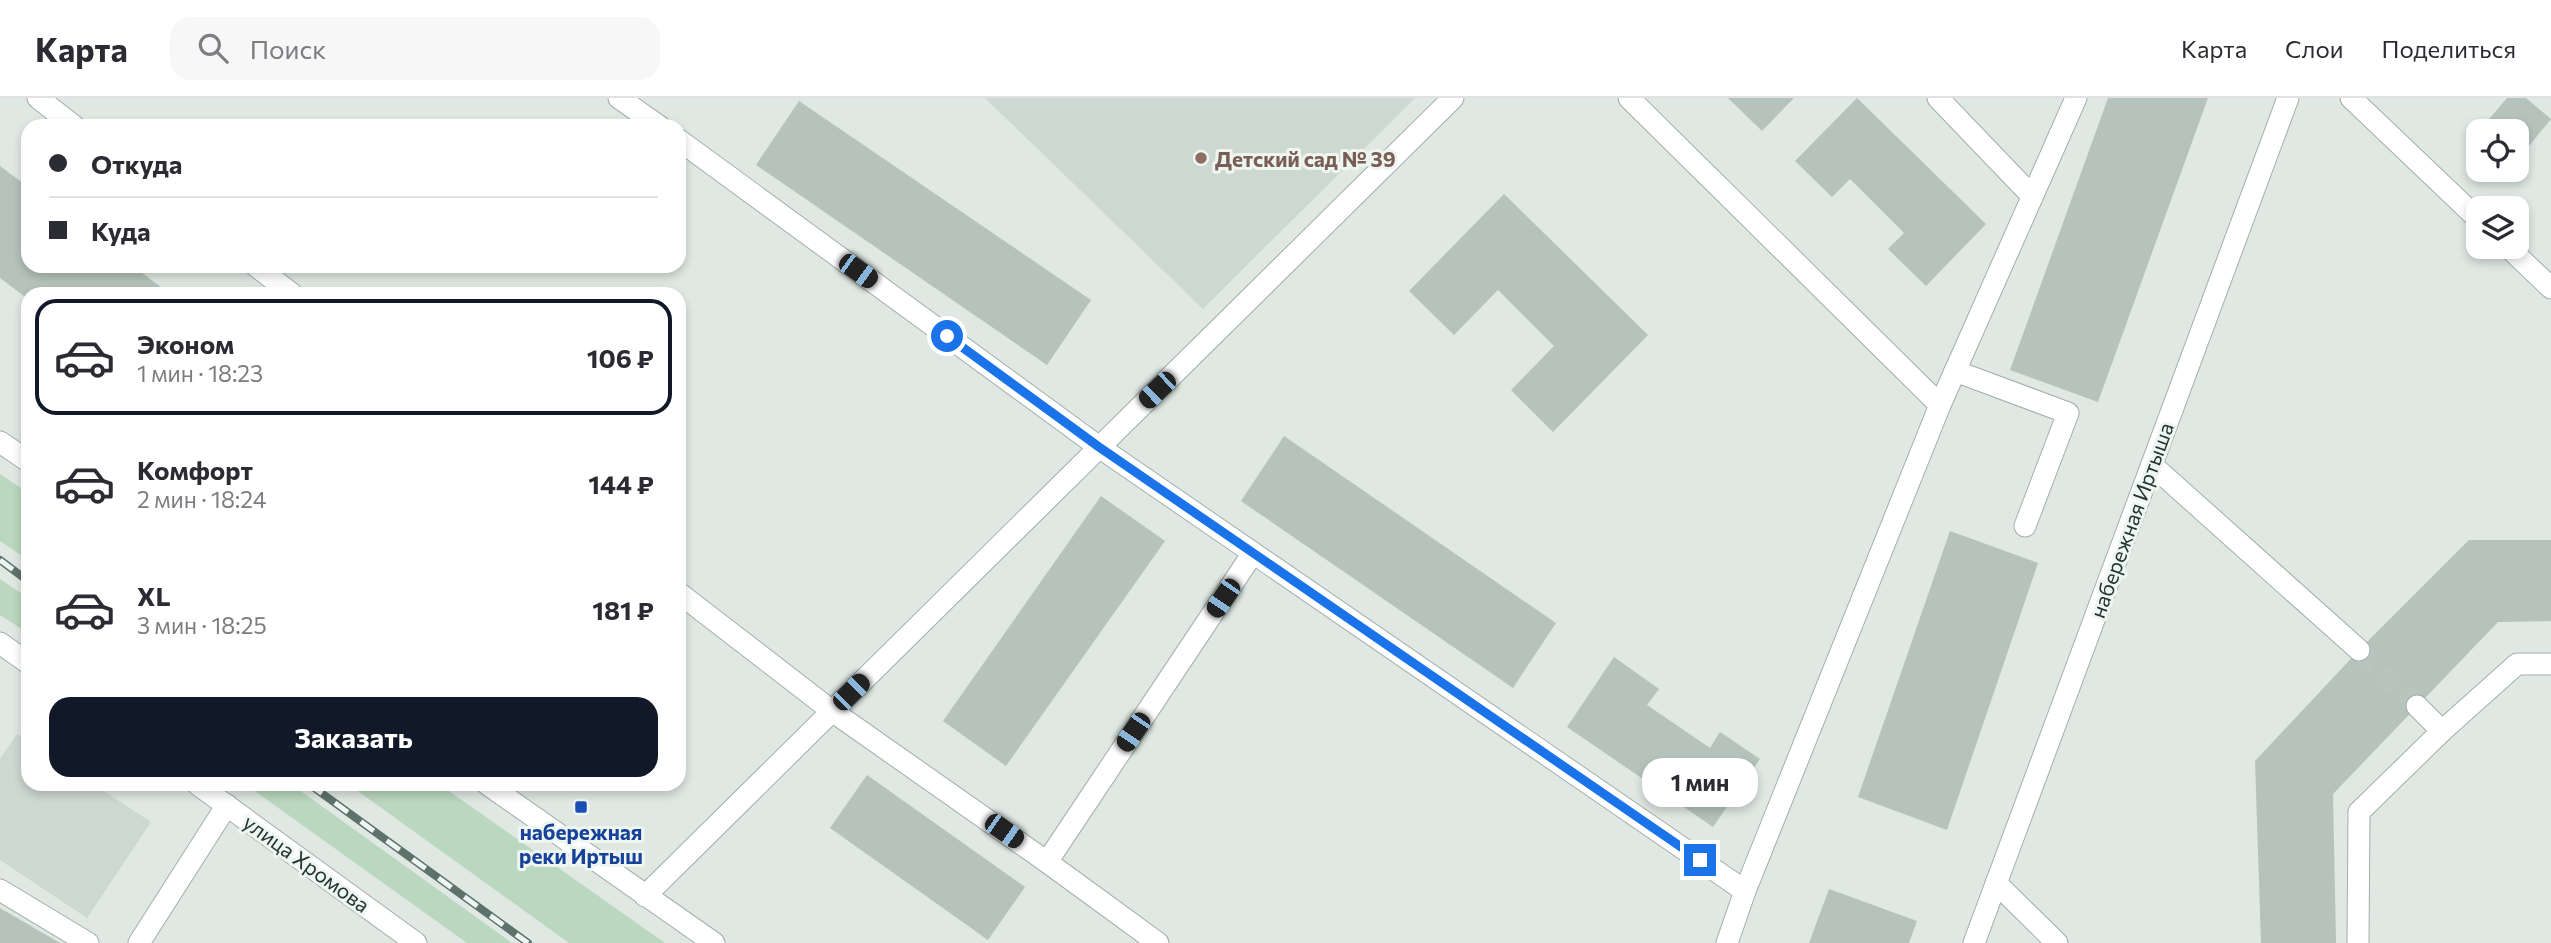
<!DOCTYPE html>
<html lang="ru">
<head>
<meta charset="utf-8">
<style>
	body { margin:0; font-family:Commissioner,sans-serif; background:#f7f7f7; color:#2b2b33; height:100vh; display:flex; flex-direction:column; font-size:26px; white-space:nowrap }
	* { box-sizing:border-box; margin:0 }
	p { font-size:23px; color:#7c7c81 }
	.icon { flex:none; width:38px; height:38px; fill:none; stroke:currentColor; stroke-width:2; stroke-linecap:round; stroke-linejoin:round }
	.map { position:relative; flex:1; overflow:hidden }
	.drawer { position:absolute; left:21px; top:189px; width:665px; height:504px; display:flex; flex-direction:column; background:#fff; border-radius:21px; box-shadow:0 4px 10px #0003 }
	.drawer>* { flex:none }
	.banner { position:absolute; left:21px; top:21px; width:665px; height:154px; border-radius:21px; box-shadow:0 4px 10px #0003; display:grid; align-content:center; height:154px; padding:0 28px; background:#fff }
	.fabs { position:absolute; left:2466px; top:21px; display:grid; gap:14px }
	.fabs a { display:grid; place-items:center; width:63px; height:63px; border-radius:14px; background:#fff; box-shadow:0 4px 10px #0003; font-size:35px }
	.end { position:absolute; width:32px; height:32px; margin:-16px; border:9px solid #1a73e8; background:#fff; box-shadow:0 0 0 4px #fff }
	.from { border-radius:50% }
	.bubble { position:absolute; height:49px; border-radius:21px; background:#fff; box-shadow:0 4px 10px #0003; font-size:23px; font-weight:700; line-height:49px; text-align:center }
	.car { position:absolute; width:21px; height:42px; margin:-21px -10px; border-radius:9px; box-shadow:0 0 5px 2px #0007; background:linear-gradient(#222 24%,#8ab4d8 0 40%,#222 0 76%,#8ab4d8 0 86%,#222 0) }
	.banner b { display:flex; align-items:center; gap:24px; height:66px; font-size:26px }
	.banner b+b { border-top:2px solid #e1e1e2 }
	.banner i { width:18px; height:18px; background:#2b2b33 }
	ul { padding:12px 0 0; list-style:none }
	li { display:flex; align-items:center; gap:21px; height:116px; margin:0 14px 10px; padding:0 14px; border:4px solid transparent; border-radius:21px }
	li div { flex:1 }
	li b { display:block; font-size:26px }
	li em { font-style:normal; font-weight:700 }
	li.active { border-color:#111827 }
	li>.icon { width:63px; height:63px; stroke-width:1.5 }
	.action { display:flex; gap:14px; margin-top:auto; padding:14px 28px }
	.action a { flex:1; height:80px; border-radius:21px; background:#111827; color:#fff; font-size:28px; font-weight:700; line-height:80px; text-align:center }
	header { display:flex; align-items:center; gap:42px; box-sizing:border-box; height:98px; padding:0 35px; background:#fff; border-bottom:2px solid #e1e1e2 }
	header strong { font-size:33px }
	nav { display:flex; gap:38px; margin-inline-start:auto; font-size:24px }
	.search { width:490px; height:63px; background:#f7f7f7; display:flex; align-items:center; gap:18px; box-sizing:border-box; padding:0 24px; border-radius:21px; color:#7c7c81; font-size:26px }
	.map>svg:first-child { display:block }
	.built { fill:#ced8d2 }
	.green { fill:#bad7bf }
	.building { fill:#b5c3bc }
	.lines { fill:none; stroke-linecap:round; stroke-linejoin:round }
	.minor-tunnel { stroke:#b9c4bf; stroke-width:21; stroke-dasharray:21 10; stroke-linecap:butt }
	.minor-casing { stroke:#a3afa9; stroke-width:23 }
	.minor { stroke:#fff; stroke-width:21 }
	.rail-casing { stroke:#5c726a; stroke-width:8 }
	.rail { stroke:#eff6f2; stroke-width:5; stroke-dasharray:16; stroke-linecap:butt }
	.route { stroke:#1a73e8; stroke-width:9 }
	.education-dot { fill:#8d6e63; stroke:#eff6f2; stroke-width:2.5 }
	.transit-dot { fill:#1a4fb4; stroke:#eff6f2; stroke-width:2.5 }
	.labels { text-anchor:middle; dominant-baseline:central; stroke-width:6; stroke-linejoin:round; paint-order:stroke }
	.education-label { font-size:21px; font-weight:bold; fill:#785e54; stroke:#eff6f2; text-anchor:start }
	.street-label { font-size:21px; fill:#22362f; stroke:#eff6f2 }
	.transit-label { font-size:21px; font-weight:bold; fill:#164399; stroke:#eff6f2 }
</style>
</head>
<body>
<header>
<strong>Карта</strong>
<div class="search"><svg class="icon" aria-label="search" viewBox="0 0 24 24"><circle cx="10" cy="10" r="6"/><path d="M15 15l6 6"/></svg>Поиск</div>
<nav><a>Карта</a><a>Слои</a><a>Поделиться</a></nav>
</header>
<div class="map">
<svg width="2551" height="845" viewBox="0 0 2551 845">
	<rect width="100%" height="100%" fill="#dfe8e3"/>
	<g class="built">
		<path d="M985,0H1415L1203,211Z"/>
		<path d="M17,636L28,643V686H93L151,724L87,820L0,762V661Z"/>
	</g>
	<g class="green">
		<path d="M0,376L28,395V462L0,443Z"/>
		<path d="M0,481L28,500V535L0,517Z"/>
		<path d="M245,686H291L512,845H467Z"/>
		<path d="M348,686H439L665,845H569Z"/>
	</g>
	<g class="building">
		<path d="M1728,0H1794L1762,33Z"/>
		<path d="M1857,0L1986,126L1926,188L1888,151L1904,135L1850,81L1832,99L1795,63Z"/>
		<path d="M2108,0H2208L2098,304L2010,272Z"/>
		<path d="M2507,0H2526L2551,21L2516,64V33H2479Z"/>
		<path d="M799,3L1091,202L1047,267L756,67Z"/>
		<path d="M2478,35V55L2468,46Z"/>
		<path d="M0,68L28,89V168H133L170,196H28V201L0,180Z"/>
		<path d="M1504,96L1648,237L1553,334L1511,292L1554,248L1498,192L1454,237L1409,193Z"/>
		<path d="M1284,338L1556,525L1513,590L1241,403Z"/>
		<path d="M1101,398L1165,443L1006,668L943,623Z"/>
		<path d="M1950,433L2038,465L1947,732L1858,699Z"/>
		<path d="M2469,442H2551V523L2498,524L2333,696L2336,845H2261L2255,663L2359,552Z"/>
		<path d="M1614,559L1659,591L1647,607L1710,650L1720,634L1760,661L1713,729L1567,629Z"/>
		<path d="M867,677L1025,789L988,842L830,730Z"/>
		<path d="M1829,791L1917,823L1909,845H1809Z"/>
		<path d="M0,810L60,845H0Z"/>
	</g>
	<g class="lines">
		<path class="minor-tunnel" d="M2359,552L2417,608"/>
		<defs>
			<g id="minor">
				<path d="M38,0L74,28"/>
				<path d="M619,0L659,28"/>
				<path d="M1629,0L1940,307"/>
				<path d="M1938,0L2032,98"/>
				<path d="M2351,0L2478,121"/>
				<path d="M679,42L1099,349L1745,793L1727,845"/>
				<path d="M2508,149L2551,190"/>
				<path d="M256,168L292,196"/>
				<path d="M1955,273L2068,315L2025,428"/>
				<path d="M0,344L28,363"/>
				<path d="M2152,367L2359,552"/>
				<path d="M679,495L832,613L1047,764L1158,845"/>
				<path d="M0,545L28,565"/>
				<path d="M2417,608L2442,633"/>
				<path d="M197,686L416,845"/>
				<path d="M487,686L714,845"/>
				<path d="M1047,764L1253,455"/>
				<path d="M1996,785L2057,845"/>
				<path d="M0,792L88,845"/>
				<path d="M1745,793L1940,307L2076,0"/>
				<path d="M645,798L1453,0"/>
				<path d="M139,845L227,707"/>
				<path d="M1974,845L2288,0"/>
				<path d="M2358,845L2359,714L2442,633L2517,566H2551"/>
			</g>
		</defs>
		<use href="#minor" class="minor-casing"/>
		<use href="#minor" class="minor"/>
		<defs>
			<g id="rail">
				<path d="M0,462L28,483"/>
				<path d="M309,686L528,845"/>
			</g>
		</defs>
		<use href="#rail" class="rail-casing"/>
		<use href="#rail" class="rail"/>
	</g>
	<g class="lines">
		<path class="route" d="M947,238L1099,349L1700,762"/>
	</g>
	<circle class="education-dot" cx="1201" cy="60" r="7"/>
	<rect class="transit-dot" x="574" y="702" width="14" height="14" rx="3.5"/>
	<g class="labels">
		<g class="education-label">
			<text x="1215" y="60">Детский сад № 39</text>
		</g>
		<g class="street-label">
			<text transform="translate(2131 422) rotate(-70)">набережная Иртыша</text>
			<text transform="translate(307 765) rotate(36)">улица Хромова</text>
		</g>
		<g class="transit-label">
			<text x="581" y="733">набережная<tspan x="581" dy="24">реки Иртыш</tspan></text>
		</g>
	</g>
</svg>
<div class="fabs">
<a><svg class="icon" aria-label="locate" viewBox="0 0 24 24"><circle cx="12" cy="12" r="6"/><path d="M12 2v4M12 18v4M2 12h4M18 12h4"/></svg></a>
<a><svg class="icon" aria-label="layers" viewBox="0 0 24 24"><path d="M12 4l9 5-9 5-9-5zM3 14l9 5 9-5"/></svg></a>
</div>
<i class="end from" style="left:947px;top:238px"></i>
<i class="end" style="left:1700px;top:762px"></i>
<div class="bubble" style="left:1642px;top:660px;width:116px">1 мин</div>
<i class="car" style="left:858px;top:173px;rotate:126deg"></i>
<i class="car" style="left:1157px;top:292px;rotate:226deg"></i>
<i class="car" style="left:1223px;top:500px;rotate:214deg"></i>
<i class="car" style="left:851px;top:594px;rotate:45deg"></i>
<i class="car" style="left:1133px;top:634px;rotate:214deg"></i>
<i class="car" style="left:1004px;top:733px;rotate:125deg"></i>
<div class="banner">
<b><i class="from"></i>Откуда</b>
<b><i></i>Куда</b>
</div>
<section class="drawer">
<ul>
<li class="active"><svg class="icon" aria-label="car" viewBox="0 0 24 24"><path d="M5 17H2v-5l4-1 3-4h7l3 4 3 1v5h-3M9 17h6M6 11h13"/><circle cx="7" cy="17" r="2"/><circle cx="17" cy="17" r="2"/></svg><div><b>Эконом</b><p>1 мин · 18:23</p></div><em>106 ₽</em></li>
<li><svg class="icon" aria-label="car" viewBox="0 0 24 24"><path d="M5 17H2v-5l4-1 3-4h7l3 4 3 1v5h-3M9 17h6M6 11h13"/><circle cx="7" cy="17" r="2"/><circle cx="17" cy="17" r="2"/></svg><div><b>Комфорт</b><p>2 мин · 18:24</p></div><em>144 ₽</em></li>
<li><svg class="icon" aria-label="car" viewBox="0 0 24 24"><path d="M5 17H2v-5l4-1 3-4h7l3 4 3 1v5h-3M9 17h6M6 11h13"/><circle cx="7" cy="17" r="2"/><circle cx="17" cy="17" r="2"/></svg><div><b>XL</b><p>3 мин · 18:25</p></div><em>181 ₽</em></li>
</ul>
<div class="action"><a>Заказать</a></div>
</section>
</div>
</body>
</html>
